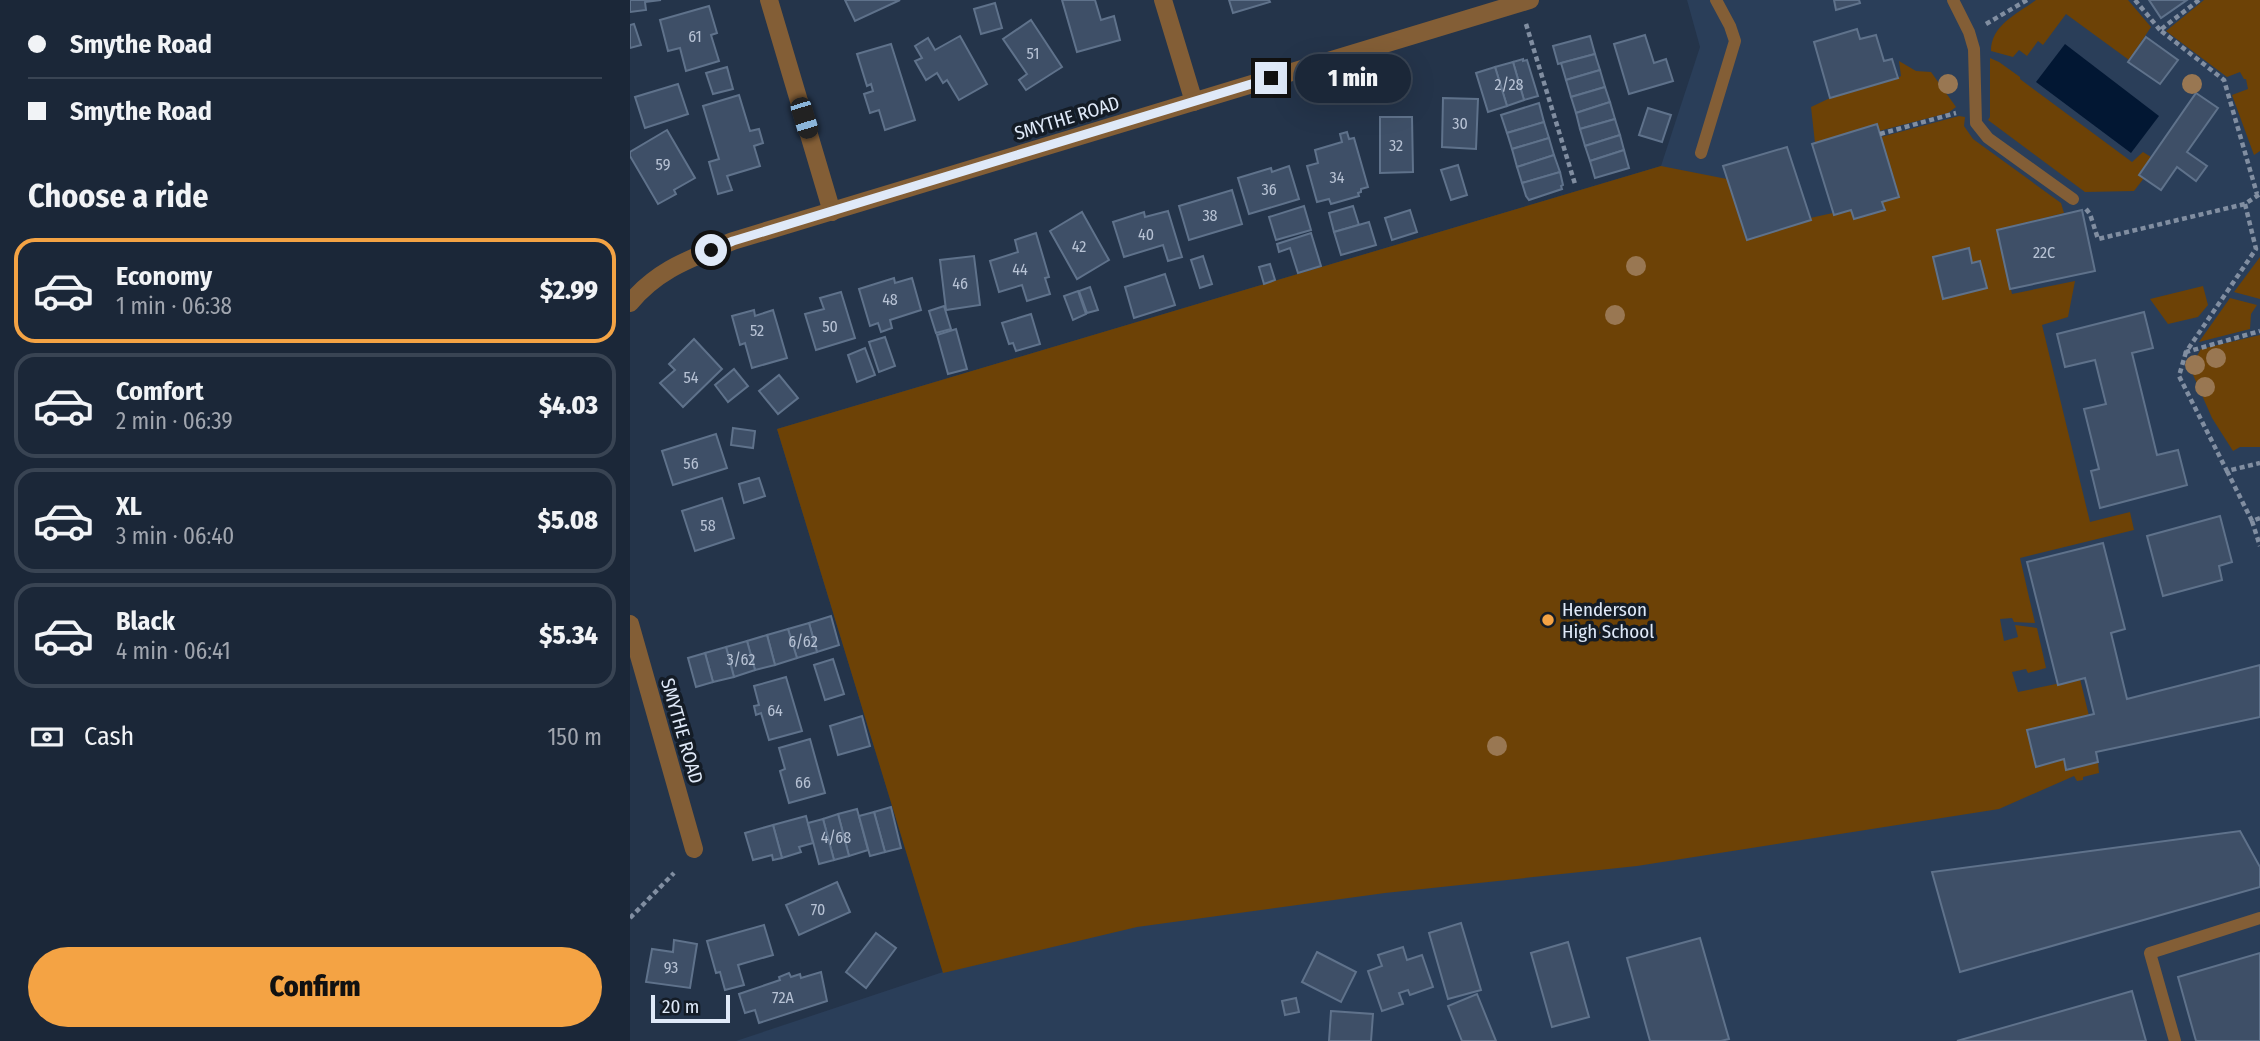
<!DOCTYPE html>
<html lang="en">
<head>
<meta charset="utf-8">
<style>
	body { margin:0; font-family:"Fira Sans Condensed",sans-serif; background:#242f40; color:#f1f3f6; height:100vh; display:flex; flex-direction:column; font-size:26px; white-space:nowrap }
	* { box-sizing:border-box; margin:0 }
	p { font-size:23px; color:#a0a5ae }
	.icon { flex:none; width:38px; height:38px; fill:none; stroke:currentColor; stroke-width:2; stroke-linecap:round; stroke-linejoin:round }
	.map { position:relative; flex:1; overflow:hidden }
	.panel { display:flex; flex-direction:column; background:#1b2738; width:630px }
	.panel>* { flex:none }
	.guide { display:grid; align-content:center; height:154px; padding:0 28px; background:#1b2738 }
	.scale { position:absolute; left:21px; bottom:18px; width:79px; box-sizing:border-box; padding-left:7px; border:4px solid #dfe9f8; border-top:0; font-size:19px; line-height:24px; white-space:nowrap; color:#dfe9f8; -webkit-text-stroke:5px #141c26; paint-order:stroke }
	.end { position:absolute; width:32px; height:32px; margin:-16px; border:9px solid #dfe9f8; background:#111; box-shadow:0 0 0 4px #111 }
	.from { border-radius:50% }
	.bubble { position:absolute; height:49px; border-radius:24px; background:#1b2738; box-shadow:0 7px 28px #0002,0 0 0 2px #394453; font-size:23px; font-weight:800; line-height:49px; text-align:center }
	.car { position:absolute; width:21px; height:42px; margin:-21px -10px; border-radius:9px; box-shadow:0 0 5px 2px #0007; background:linear-gradient(#222 24%,#8ab4d8 0 40%,#222 0 76%,#8ab4d8 0 86%,#222 0) }
	.guide b { display:flex; align-items:center; gap:24px; height:66px; font-size:26px }
	.guide b+b { border-top:2px solid #394453 }
	.guide i { width:18px; height:18px; background:#f1f3f6 }
	ul { padding:0; list-style:none }
	li { display:flex; align-items:center; gap:21px; height:105px; margin:0 14px 10px; padding:0 14px; border:4px solid #394453; border-radius:21px }
	li div { flex:1 }
	li b { display:block; font-size:26px }
	li em { font-style:normal; font-weight:800 }
	li.current { border-color:#f4a344 }
	li>.icon { width:63px; height:63px; stroke-width:1.5 }
	h2 { padding:0 28px; font-size:32px; line-height:84px }
	.pay { display:flex; align-items:center; gap:18px; height:77px; padding:0 28px; font-size:26px }
	.pay p { margin-inline-start:auto }
	.action { display:flex; gap:14px; margin-top:auto; padding:14px 28px }
	.action a { flex:1; height:80px; border-radius:42px; background:#f4a344; color:#111; font-size:28px; font-weight:800; line-height:80px; text-align:center }
	main { display:flex; flex:1; min-height:0 }
	.map>svg:first-child { display:block }
	.built { fill:#2a3e59 }
	.green { fill:#6d4206 }
	.water { fill:#021733 }
	.building { fill:#3e4f67; stroke:#5f728b; stroke-width:2 }
	.lines { fill:none; stroke-linecap:round; stroke-linejoin:round }
	.path { stroke:#818ea1; stroke-width:4.5; stroke-dasharray:5 3.5; stroke-linecap:butt }
	.lane { stroke:#835e36; stroke-width:12 }
	.street { stroke:#835e36; stroke-width:18 }
	.tree { fill:#997752 }
	.route { stroke:#dfe9f8; stroke-width:9 }
	.poi-dot { fill:#f4a344; stroke:#141c26; stroke-width:2.5 }
	.labels { text-anchor:middle; dominant-baseline:central; stroke-width:7; stroke-linejoin:round; paint-order:stroke }
	.number-label { font-size:16px; fill:#b7c2d4 }
	.street-label { font-size:19px; fill:#dfe9f8; stroke:#141c26 }
	.poi-label { font-size:19px; fill:#dfe9f8; stroke:#141c26; text-anchor:start }
</style>
</head>
<body>
<main>
<section class="panel">
<div class="guide">
<b><i class="from"></i>Smythe Road</b>
<b><i></i>Smythe Road</b>
</div>
<h2>Choose a ride</h2>
<ul>
<li class="current"><svg class="icon" aria-label="car" viewBox="0 0 24 24"><path d="M5 17H2v-5l4-1 3-4h7l3 4 3 1v5h-3M9 17h6M6 11h13"/><circle cx="7" cy="17" r="2"/><circle cx="17" cy="17" r="2"/></svg><div><b>Economy</b><p>1 min · 06:38</p></div><em>$2.99</em></li>
<li><svg class="icon" aria-label="car" viewBox="0 0 24 24"><path d="M5 17H2v-5l4-1 3-4h7l3 4 3 1v5h-3M9 17h6M6 11h13"/><circle cx="7" cy="17" r="2"/><circle cx="17" cy="17" r="2"/></svg><div><b>Comfort</b><p>2 min · 06:39</p></div><em>$4.03</em></li>
<li><svg class="icon" aria-label="car" viewBox="0 0 24 24"><path d="M5 17H2v-5l4-1 3-4h7l3 4 3 1v5h-3M9 17h6M6 11h13"/><circle cx="7" cy="17" r="2"/><circle cx="17" cy="17" r="2"/></svg><div><b>XL</b><p>3 min · 06:40</p></div><em>$5.08</em></li>
<li><svg class="icon" aria-label="car" viewBox="0 0 24 24"><path d="M5 17H2v-5l4-1 3-4h7l3 4 3 1v5h-3M9 17h6M6 11h13"/><circle cx="7" cy="17" r="2"/><circle cx="17" cy="17" r="2"/></svg><div><b>Black</b><p>4 min · 06:41</p></div><em>$5.34</em></li>
</ul>
<div class="pay"><svg class="icon" aria-label="cash" viewBox="0 0 24 24"><path d="M3 7h18v10H3z"/><circle cx="12" cy="12" r="2"/></svg>Cash<p>150 m</p></div>
<div class="action"><a>Confirm</a></div>
</section>
<div class="map">
<svg width="1630" height="1041" viewBox="0 0 1630 1041">
	<rect width="100%" height="100%" fill="#24344a"/>
	<path class="built" d="M1057,0H1630V1041H106L313,972L147,429L1031,166L1070,47Z"/>
	<g class="green">
		<path d="M1406,0H1498L1521,27L1499,60L1436,14L1413,45L1408,41L1397,56L1389,50L1383,57L1361,51C1361,25 1387,14 1406,0Z"/>
		<path d="M1574,0H1630V151L1624,155L1602,95L1618,89L1616,79H1614L1610,72L1597,77L1536,31Z"/>
		<path d="M1360,58L1369,62L1390,77V79L1502,162L1513,152L1521,157L1509,174L1514,178L1504,191L1455,192L1358,120L1360,117Z"/>
		<path d="M1269,61L1286,71L1301,72L1326,107L1318,113L1249,131L1246,124L1185,143L1181,107L1200,98L1266,79L1271,76Z"/>
		<path d="M1329,116L1335,117L1334,126L1343,139L1431,203L1434,213L1367,230L1382,294L1445,281L1438,317L1412,325L1460,522L1500,512L1504,530L1390,558L1405,623L1384,622L1382,618L1370,619L1374,641L1388,637L1385,625L1407,628L1416,668L1398,673L1396,669L1382,672L1388,692L1450,679L1459,716L1397,730L1406,767L1434,759L1437,770L1468,762L1469,773L1453,777V780L1447,781L1444,776L1369,809L1007,866L755,893L507,927L313,973L147,429L1031,166L1097,179L1117,240L1180,220V218L1203,213L1204,215L1221,210L1224,219L1254,209L1252,202L1251,137Z"/>
		<path d="M1630,257V299L1604,292Z"/>
		<path d="M1573,286L1578,305L1568,317L1538,324L1520,299Z"/>
		<path d="M1600,298L1627,305L1621,314L1620,329L1569,342Z"/>
		<path d="M1630,335V447H1610L1603,451L1582,418L1560,368L1571,349Z"/>
	</g>
	<path class="water" d="M1435,44L1529,116L1501,153L1406,82Z"/>
	<g class="building">
		<path d="M0,0H31L15,2L16,10L0,12Z"/>
		<path d="M215,0H270L225,21Z"/>
		<path d="M432,0H465L471,20L484,16L490,40L447,52Z"/>
		<path d="M599,0H639L640,2L603,13Z"/>
		<path d="M1204,0H1229L1230,3L1206,10Z"/>
		<path d="M1519,0H1557L1531,18Z"/>
		<path d="M365,3L372,28L351,34L344,9Z"/>
		<path d="M79,6L87,33L81,35L89,61L56,71L50,48L38,51L30,20Z"/>
		<path d="M401,20L432,67L396,90L389,80L397,74L373,39Z"/>
		<path d="M4,24L11,45L0,48V25Z"/>
		<path d="M1227,29L1230,39L1246,35L1254,61L1262,59L1268,78L1200,98L1184,42Z"/>
		<path d="M1015,35L1024,63L1036,59L1043,81L999,94L984,44Z"/>
		<path d="M330,36L357,84L329,100L317,80L313,83L307,73L296,80L285,61L292,58L285,46L298,38L305,50Z"/>
		<path d="M960,36L965,54L928,64L923,46Z"/>
		<path d="M1516,37L1548,60L1530,84L1498,62Z"/>
		<path d="M261,44L285,120L255,130L249,110L240,113L234,94L243,91L241,84L237,86L227,54Z"/>
		<path d="M965,54L970,70L936,80L931,63Z"/>
		<path d="M893,59V61L897,60L908,96L894,100L883,62Z"/>
		<path d="M883,62L894,100L877,106L865,67Z"/>
		<path d="M97,67L103,89L83,94L76,73Z"/>
		<path d="M865,67L877,106L858,112L846,73Z"/>
		<path d="M970,70L975,87L941,97L936,80Z"/>
		<path d="M48,84L58,114L15,128L5,97Z"/>
		<path d="M975,87L980,102L946,113L941,97Z"/>
		<path d="M1566,93L1588,108L1557,152L1577,166L1566,181L1547,167L1531,190L1509,175Z"/>
		<path d="M109,95L120,131L129,129L133,143L124,146L130,166L97,176L102,190L88,194L79,162L89,159L73,106Z"/>
		<path d="M813,98L848,99L846,149L812,147Z"/>
		<path d="M980,102L985,119L950,129L946,113Z"/>
		<path d="M909,103L914,122L877,133L871,115Z"/>
		<path d="M1018,108L1041,115L1032,142L1009,135Z"/>
		<path d="M750,117H782L783,172L750,173Z"/>
		<path d="M985,119L990,135L955,146L950,129Z"/>
		<path d="M914,122L919,138L882,149L877,133Z"/>
		<path d="M1247,124L1269,197L1252,202L1255,210L1224,219L1221,210L1204,215L1182,144Z"/>
		<path d="M37,130L65,178L44,190L46,194L28,204L0,156V152Z"/>
		<path d="M717,132L719,139L724,138L738,187L731,189V192L728,193L729,196L701,204L699,199L687,202L677,166L688,163L685,150L712,142L710,134Z"/>
		<path d="M990,135L994,150L960,161L955,146Z"/>
		<path d="M919,138L924,155L887,167L882,149Z"/>
		<path d="M1157,147L1181,220L1117,240L1093,166Z"/>
		<path d="M994,150L999,168L965,178L960,161Z"/>
		<path d="M924,155L930,172L892,183L887,167Z"/>
		<path d="M828,165L837,195L821,200L811,170Z"/>
		<path d="M659,166L669,199L619,214L608,178L641,168L642,172Z"/>
		<path d="M930,172L933,185L931,186L932,189L899,200L896,196L892,183Z"/>
		<path d="M602,190L612,224L559,240L549,206Z"/>
		<path d="M674,206L681,230L646,240L639,217Z"/>
		<path d="M723,206L729,225L704,232L699,213Z"/>
		<path d="M780,210L787,232L762,240L755,218Z"/>
		<path d="M1452,210L1465,271L1380,289L1367,230Z"/>
		<path d="M538,211L552,257L538,261L533,245L494,257L483,222L514,212L515,217Z"/>
		<path d="M452,212L479,260L447,279L420,231Z"/>
		<path d="M739,222L746,245L711,255L704,232Z"/>
		<path d="M406,233L419,277L415,278L420,294L397,301L392,285L369,292L360,261L388,252L385,240Z"/>
		<path d="M681,233L691,266L668,273L660,248L649,252L647,244Z"/>
		<path d="M1339,248L1342,263L1350,261L1357,288L1313,299L1303,257Z"/>
		<path d="M344,256L350,305L316,310L310,260Z"/>
		<path d="M573,256L582,284L570,288L561,260Z"/>
		<path d="M640,264L645,280L634,284L629,267Z"/>
		<path d="M535,274L545,305L504,318L495,287Z"/>
		<path d="M264,278L265,283L282,278L291,310L260,320L262,328L251,332L248,323L240,326L229,289Z"/>
		<path d="M460,287L468,310L457,313L449,291Z"/>
		<path d="M448,291L456,314L443,320L434,296Z"/>
		<path d="M211,292L225,338L186,350L175,314L194,309L190,298Z"/>
		<path d="M314,306L321,329L306,333L299,311Z"/>
		<path d="M124,310L125,316L143,310L157,358L122,368L115,343L110,345L102,316Z"/>
		<path d="M1514,312L1523,348L1502,353L1527,455L1548,450L1557,485L1470,508L1461,471L1469,469L1454,409L1476,404L1465,360L1435,367L1427,334Z"/>
		<path d="M401,314L410,344L386,351L383,343L379,344L372,323Z"/>
		<path d="M326,329L337,369L318,374L307,335Z"/>
		<path d="M255,337L265,366L249,372L239,342Z"/>
		<path d="M64,339L92,369L53,407L30,383L45,370L39,364Z"/>
		<path d="M235,348L245,375L227,382L218,355Z"/>
		<path d="M104,369L118,386L98,402L85,385Z"/>
		<path d="M149,375L168,398L148,414L129,391Z"/>
		<path d="M103,428L125,431L123,448L101,445Z"/>
		<path d="M86,434L97,468L43,485L32,451Z"/>
		<path d="M129,478L135,496L114,503L109,484Z"/>
		<path d="M92,498L104,538L65,551L52,511Z"/>
		<path d="M1590,516L1602,562L1589,566L1592,580L1533,596L1517,536Z"/>
		<path d="M1473,543L1495,629L1481,633L1497,699L1630,665V717L1466,752L1468,762L1436,770L1434,759L1406,767L1397,730L1464,714L1455,678L1428,685L1397,562Z"/>
		<path d="M201,616L209,645L187,652L179,623Z"/>
		<path d="M179,623L187,652L167,658L158,629Z"/>
		<path d="M158,629L167,658L145,665L137,635Z"/>
		<path d="M137,635L145,665L125,670L117,641Z"/>
		<path d="M117,641L125,670L104,677L96,647Z"/>
		<path d="M96,647L104,677L83,682L75,653Z"/>
		<path d="M75,653L83,682L66,687L58,658Z"/>
		<path d="M203,659L214,694L195,700L184,665Z"/>
		<path d="M156,677L172,731L139,740L131,713L126,715L124,706L129,705L124,686Z"/>
		<path d="M232,716L240,746L208,755L200,726Z"/>
		<path d="M180,739L195,793L159,803L150,771L155,769L149,748Z"/>
		<path d="M261,807L271,848L255,852L244,812Z"/>
		<path d="M227,809L238,850L219,856L208,814Z"/>
		<path d="M244,812L255,852L240,856L229,816Z"/>
		<path d="M208,814L219,856L204,860L193,819Z"/>
		<path d="M176,816L183,843L169,847L171,852L152,858L143,825Z"/>
		<path d="M193,819L204,860L189,864L178,823Z"/>
		<path d="M143,825L152,858L143,860L142,855L123,860L115,833Z"/>
		<path d="M1610,831L1630,867V887L1330,972L1302,872Z"/>
		<path d="M207,882L220,912L169,935L156,905Z"/>
		<path d="M831,923L851,990L818,999L799,933Z"/>
		<path d="M134,925L143,955L108,965L114,985L95,990L90,972L86,973L77,941Z"/>
		<path d="M246,933L266,948L236,988L216,972Z"/>
		<path d="M1070,938L1099,1039L1091,1041H1020L997,958Z"/>
		<path d="M44,940L67,944L60,988L16,982L22,949L43,952Z"/>
		<path d="M938,942L959,1017L922,1027L901,953Z"/>
		<path d="M773,947L777,960L792,955L803,987L780,995L778,990L769,993L773,1004L752,1011L738,971L752,966L748,955Z"/>
		<path d="M687,952L726,972L711,1002L672,982Z"/>
		<path d="M1630,953V1041H1566L1548,977Z"/>
		<path d="M191,972L197,1001L129,1023L125,1010L115,1013L109,994L150,980L149,977L159,973L161,977L170,974L171,978Z"/>
		<path d="M1502,991L1516,1041H1327Z"/>
		<path d="M847,994L866,1041H832L818,1006Z"/>
		<path d="M666,998L669,1012L655,1015L652,1001Z"/>
		<path d="M701,1011L743,1014L741,1041H699Z"/>
	</g>
	<g class="lines">
		<g class="path">
			<path d="M1505,0L1530,30"/>
			<path d="M1569,0L1530,30L1594,80L1627,194"/>
			<path d="M896,24L945,184"/>
			<path d="M1356,24L1397,0"/>
			<path d="M1250,134L1326,113"/>
			<path d="M1615,204L1626,249L1556,352L1630,331"/>
			<path d="M1456,209L1460,214L1468,239L1615,204L1630,194"/>
			<path d="M1556,352L1549,376L1597,471L1630,463"/>
			<path d="M1597,471L1622,521L1630,518"/>
			<path d="M1622,521L1630,546"/>
			<path d="M0,918L44,873"/>
		</g>
		<g class="lane">
			<path d="M1323,0L1339,32L1344,49L1346,123L1358,138L1443,199"/>
			<path d="M1071,153L1105,41L1100,26L1086,0"/>
			<path d="M1545,1041L1520,953L1630,918"/>
		</g>
		<g class="street">
			<path d="M139,0L202,212"/>
			<path d="M533,0L564,102"/>
			<path d="M0,303C29,268 63,258 103,241L900,0"/>
			<path d="M0,624L64,849"/>
		</g>
	</g>
	<g class="tree">
		<circle cx="1318" cy="84" r="10"/>
		<circle cx="1562" cy="84" r="10"/>
		<circle cx="1006" cy="266" r="10"/>
		<circle cx="985" cy="315" r="10"/>
		<circle cx="1586" cy="358" r="10"/>
		<circle cx="1565" cy="365" r="10"/>
		<circle cx="1575" cy="387" r="10"/>
		<circle cx="867" cy="746" r="10"/>
	</g>
	<g class="lines">
		<path class="route" d="M81,250L103,241L641,78"/>
	</g>
	<circle class="poi-dot" cx="918" cy="620" r="7"/>
	<g class="labels">
		<g class="number-label">
			<text x="65" y="36">61</text>
			<text x="403" y="53">51</text>
			<text x="879" y="84">2/28</text>
			<text x="830" y="123">30</text>
			<text x="766" y="145">32</text>
			<text x="33" y="164">59</text>
			<text x="707" y="177">34</text>
			<text x="639" y="189">36</text>
			<text x="580" y="215">38</text>
			<text x="516" y="234">40</text>
			<text x="449" y="246">42</text>
			<text x="1414" y="252">22C</text>
			<text x="390" y="269">44</text>
			<text x="330" y="283">46</text>
			<text x="260" y="299">48</text>
			<text x="200" y="326">50</text>
			<text x="127" y="330">52</text>
			<text x="61" y="377">54</text>
			<text x="61" y="463">56</text>
			<text x="78" y="525">58</text>
			<text x="173" y="641">6/62</text>
			<text x="111" y="659">3/62</text>
			<text x="145" y="710">64</text>
			<text x="173" y="782">66</text>
			<text x="206" y="837">4/68</text>
			<text x="188" y="909">70</text>
			<text x="41" y="967">93</text>
			<text x="153" y="997">72A</text>
		</g>
		<g class="street-label">
			<text transform="translate(437 118) rotate(-17)">SMYTHE ROAD</text>
			<text transform="translate(52 731) rotate(74)">SMYTHE ROAD</text>
		</g>
		<g class="poi-label">
			<text x="932" y="609">Henderson<tspan x="932" dy="22">High School</tspan></text>
		</g>
	</g>
</svg>
<div class="scale">20 m</div>
<i class="end from" style="left:81px;top:250px"></i>
<i class="end" style="left:641px;top:78px"></i>
<div class="bubble" style="left:665px;top:54px;width:116px">1 min</div>
<i class="car" style="left:174px;top:118px;rotate:163deg"></i>
</div>
</main>
</body>
</html>
